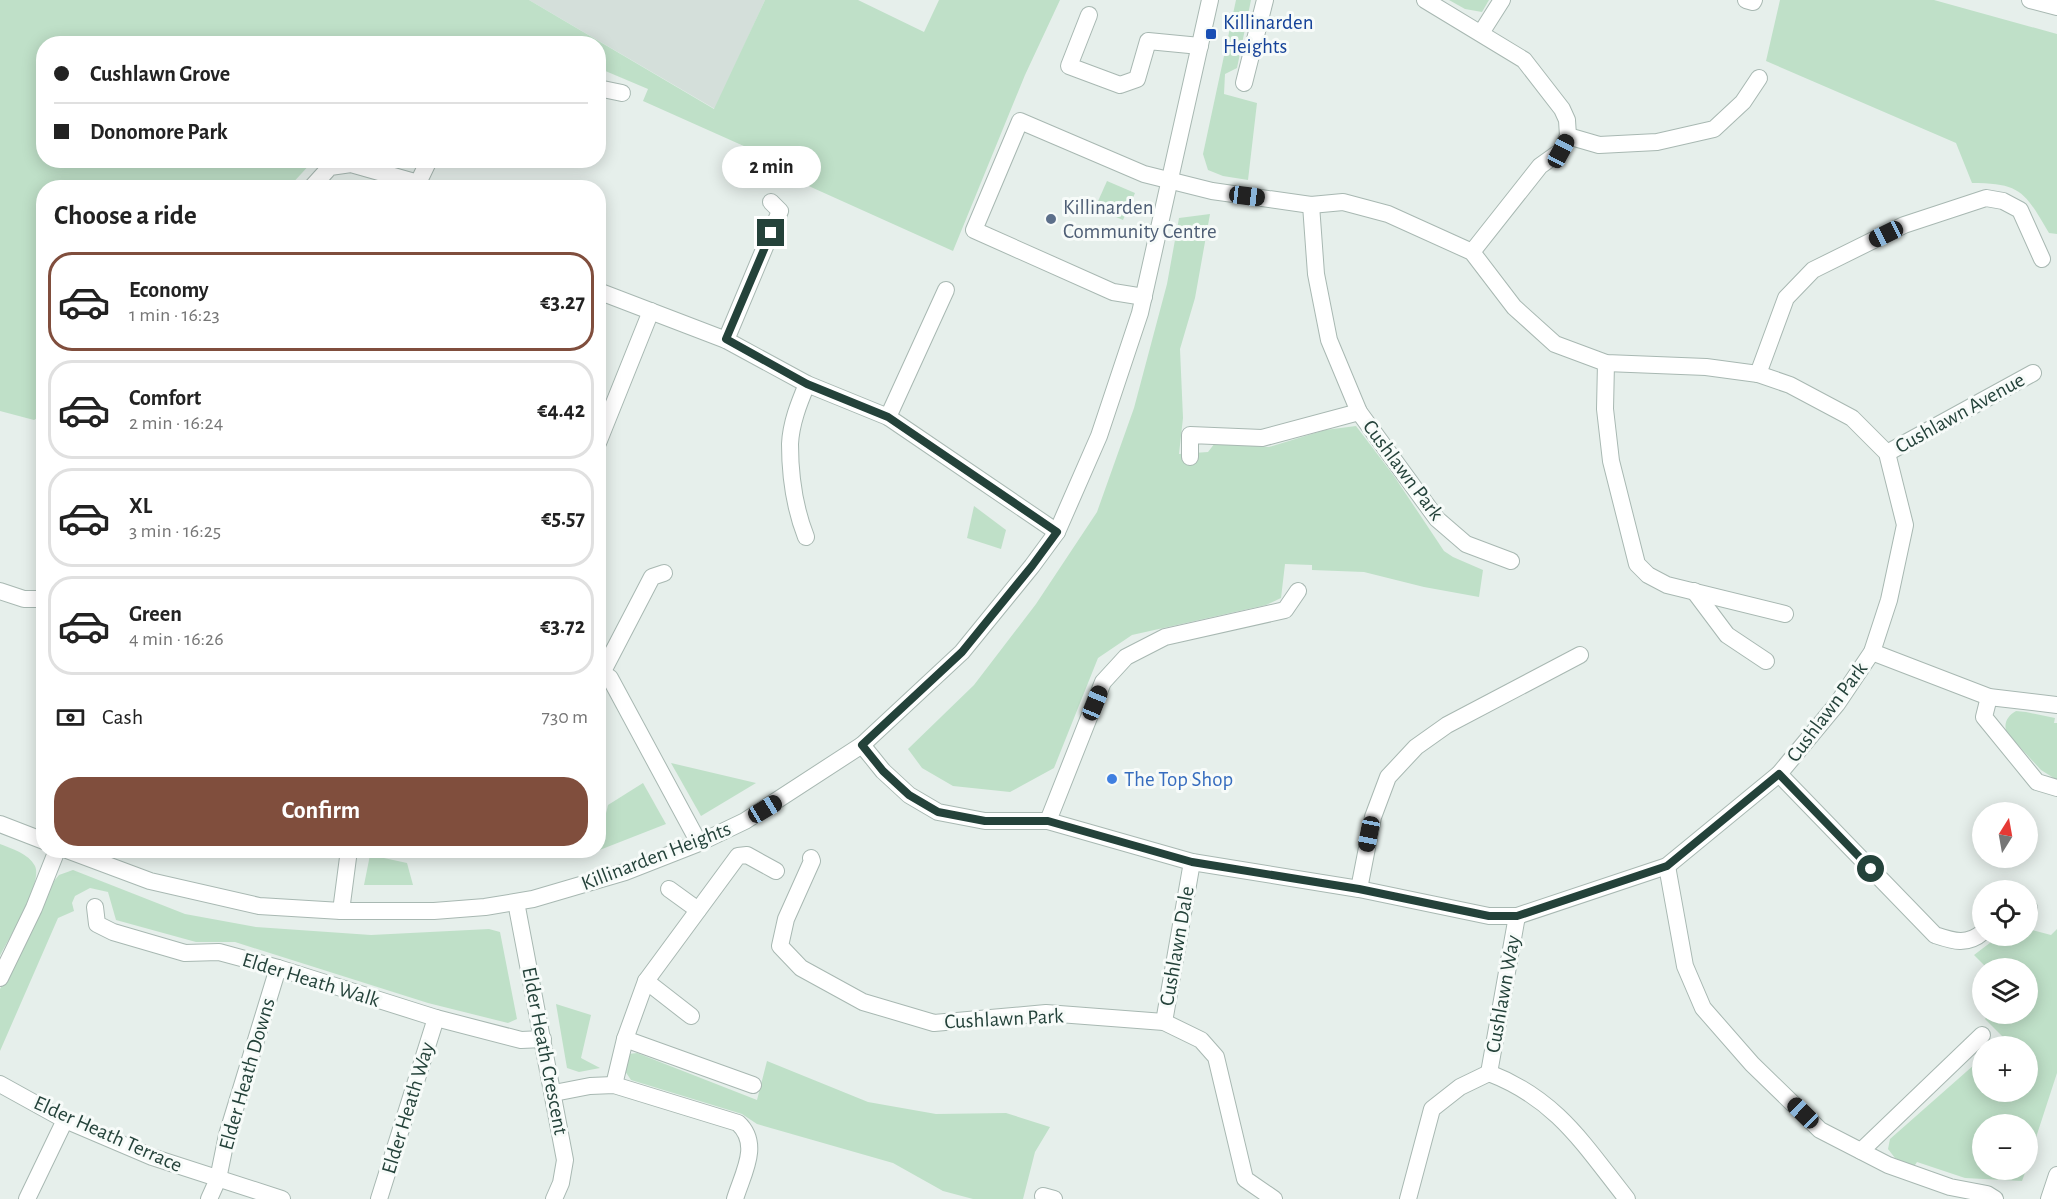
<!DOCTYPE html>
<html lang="en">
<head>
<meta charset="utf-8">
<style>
	body { margin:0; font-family:"Alegreya Sans",sans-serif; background:#f6f6f6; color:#222; height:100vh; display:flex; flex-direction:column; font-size:22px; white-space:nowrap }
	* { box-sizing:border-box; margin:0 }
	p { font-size:20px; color:#767676 }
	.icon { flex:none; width:33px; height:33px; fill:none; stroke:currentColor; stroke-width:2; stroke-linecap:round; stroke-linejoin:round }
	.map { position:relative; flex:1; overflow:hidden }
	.sheet { position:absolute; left:36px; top:180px; width:570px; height:678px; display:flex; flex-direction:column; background:#fff; border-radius:24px; box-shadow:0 3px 15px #0003 }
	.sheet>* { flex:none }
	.top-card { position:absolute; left:36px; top:36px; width:570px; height:132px; border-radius:24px; box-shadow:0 3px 15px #0003; display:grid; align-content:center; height:132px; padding:0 18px; background:#fff }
	.needle { width:39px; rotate:11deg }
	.fabs { position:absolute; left:1972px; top:802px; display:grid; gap:12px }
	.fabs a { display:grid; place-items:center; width:66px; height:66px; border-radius:50%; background:#fff; box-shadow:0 3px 15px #0003; font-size:30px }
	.end { position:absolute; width:27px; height:27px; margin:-14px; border:8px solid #24423a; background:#fff; box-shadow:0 0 0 3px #fff }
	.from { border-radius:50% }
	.bubble { position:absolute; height:42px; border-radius:21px; background:#fff; box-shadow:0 3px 15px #0003; font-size:20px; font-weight:600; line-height:42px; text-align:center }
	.car { position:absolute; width:18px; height:36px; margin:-18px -9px; border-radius:8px; box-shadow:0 0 4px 2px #0007; background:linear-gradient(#222 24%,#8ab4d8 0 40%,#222 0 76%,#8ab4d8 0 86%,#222 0) }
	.top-card b { display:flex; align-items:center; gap:21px; height:57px; font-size:22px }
	.top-card b+b { border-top:2px solid #e0e0e0 }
	.top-card i { width:15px; height:15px; background:#222 }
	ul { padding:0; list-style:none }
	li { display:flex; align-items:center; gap:18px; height:99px; margin:0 12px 9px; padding:0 6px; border:3px solid #e0e0e0; border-radius:24px }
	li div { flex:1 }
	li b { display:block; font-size:22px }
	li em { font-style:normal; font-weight:600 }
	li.active { border-color:#804e3d }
	li>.icon { width:54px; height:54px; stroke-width:1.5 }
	h2 { padding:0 18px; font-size:27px; line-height:72px }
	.pay { display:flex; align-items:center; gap:15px; height:66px; padding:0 18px; font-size:22px }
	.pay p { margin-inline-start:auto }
	.action { display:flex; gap:12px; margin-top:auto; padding:12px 18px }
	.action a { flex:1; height:69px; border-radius:24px; background:#804e3d; color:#fff; font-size:24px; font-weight:600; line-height:69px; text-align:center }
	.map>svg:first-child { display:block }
	.built { fill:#d4dfda }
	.green { fill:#bfe0c8 }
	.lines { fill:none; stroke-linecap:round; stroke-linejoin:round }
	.minor-casing { stroke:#a8b8b2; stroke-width:18 }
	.minor { stroke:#fff; stroke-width:16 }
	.route { stroke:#24423a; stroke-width:8 }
	.transit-dot { fill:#1a4fb4; stroke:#f7fbf9; stroke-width:2 }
	.service-dot { fill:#5c6f8a; stroke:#f7fbf9; stroke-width:2 }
	.shop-dot { fill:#3f7fe0; stroke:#f7fbf9; stroke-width:2 }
	.labels { text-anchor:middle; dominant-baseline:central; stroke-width:6; stroke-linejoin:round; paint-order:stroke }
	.transit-label { font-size:21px; fill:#164399; stroke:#f7fbf9; text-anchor:start }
	.service-label { font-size:21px; fill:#4e5e75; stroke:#f7fbf9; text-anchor:start }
	.street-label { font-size:21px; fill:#24423a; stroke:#f7fbf9 }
	.shop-label { font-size:21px; fill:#366cbe; stroke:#f7fbf9; text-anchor:start }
</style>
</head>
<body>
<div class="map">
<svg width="2057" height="1199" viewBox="0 0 2057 1199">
	<rect width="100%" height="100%" fill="#e6efeb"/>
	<path class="built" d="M529,0H765L715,109Z"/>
	<g class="green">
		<path d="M0,0H529L714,109L765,0H858L924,32L939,0H1060L1025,75L953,251L762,165L746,147L643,101L648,89L603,70L599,71L598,44H44V160L313,161L289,187L44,188V414L34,420L0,411Z"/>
		<path d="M1236,0H1251L1237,68L1225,74L1224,94L1257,103L1248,180L1223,176L1208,170L1203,154Z"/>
		<path d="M1449,0H1489L1482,12L1465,9Z"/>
		<path d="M1780,0H1934L2057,34V234L2049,233C2025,193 2022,183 1972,183L1956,143L1766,61Z"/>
		<path d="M1107,181L1135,193L1123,220L1095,208Z"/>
		<path d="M1210,214L1195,298L1180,349L1183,418L1179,454L1208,452L1215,443L1269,447L1325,430L1356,426L1394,476L1444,551L1453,557L1483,570L1479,597L1424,587L1364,572L1312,570V565L1285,564L1281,598L1266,605L1132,635L1098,658L1054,768L1010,792L953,786L922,768L908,749L974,685L1036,604L1097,512L1134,408L1167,284L1179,218Z"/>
		<path d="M974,506L1006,530L1001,549L967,538Z"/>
		<path d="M2016,711L2026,712L2055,718L2054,723H2057V780L2041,770L2007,733C2003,724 2007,716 2016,711Z"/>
		<path d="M671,763L756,783L701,816Z"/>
		<path d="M643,783L666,824L597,851L608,805Z"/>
		<path d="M0,844C12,849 28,853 35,866C43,883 9,938 0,956Z"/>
		<path d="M370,855L407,863L413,885H364Z"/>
		<path d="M73,870L185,914L256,927L371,935L489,929L500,932L517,1019L508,1023L428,1003L235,942H196L116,920L108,892L90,888L75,896L72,903L74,911L58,918L0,1051V989L25,945L54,881L59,875Z"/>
		<path d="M2028,929L2051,935L2057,929V1073L2028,1162V1125H1983V1170H2026L2022,1181L1965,1178L1917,1162L1913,1168L1895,1158L1888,1149L1890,1139L1983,1057V1092H2028V1047H1994L2004,1038L1985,1019L1989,1014H2028V969H1988L1974,955L1999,936H2028Z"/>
		<path d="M556,1004L591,1015L581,1058L600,1068L579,1072L567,1068Z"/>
		<path d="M637,1053L757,1100L767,1061L868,1102L936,1114L1006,1113L1050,1127L1035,1152L1023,1199H973L943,1191L893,1163L757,1124L742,1114L631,1080L625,1071L628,1054Z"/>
	</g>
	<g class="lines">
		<defs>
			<g id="minor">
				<path d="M1425,0L1524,60L1562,109L1567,120L1568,136L1561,151L1540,166L1472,252"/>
				<path d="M1746,0L1753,2L1754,0"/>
				<path d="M2030,0L2057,7"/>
				<path d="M1089,15L1069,66L1120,85L1137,79L1148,41L1200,46"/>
				<path d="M1481,33L1502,0"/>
				<path d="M1244,83L1265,0"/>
				<path d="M598,88L622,93"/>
				<path d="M1568,136L1599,145L1657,142L1714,129L1743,102L1759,78"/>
				<path d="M418,183L429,160"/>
				<path d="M311,188L330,167L351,164L418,183L421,188"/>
				<path d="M1311,205L1316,274L1329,340L1359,412L1437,519L1466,544L1511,561"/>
				<path d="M598,291L726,340L807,384L888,417L1057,532"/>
				<path d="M726,340L780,211L771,202"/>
				<path d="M1606,363L1605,409L1611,461L1637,564L1648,575L1667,585L1785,614"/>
				<path d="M1758,374L1786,298L1813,270L1904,225L1986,198L2003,201L2020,210L2042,259"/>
				<path d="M888,417L946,290"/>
				<path d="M598,443L651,311"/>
				<path d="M1887,453L2033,373"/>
				<path d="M1190,457V435L1262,438L1359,412"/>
				<path d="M806,537C795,509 790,474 790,444C791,423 799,403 807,384"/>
				<path d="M0,591L24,599H44"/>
				<path d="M1694,591L1727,635L1766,661"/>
				<path d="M1872,652L1989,697L2057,705"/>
				<path d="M598,670L610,678L699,843"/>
				<path d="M602,673L652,577L664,573"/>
				<path d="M1989,697L1984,717L2037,782L2057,788"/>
				<path d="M862,745L883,771L909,795L938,812L985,821H1048L1192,862L1359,889L1489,916H1517L1667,866L1779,774L1837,704L1872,652L1889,600L1905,525L1887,453L1852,418L1790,385L1758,374L1706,367L1606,363L1555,344L1514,307L1472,252L1388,214L1343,202L1311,205L1212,191L1144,174L1020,121L974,230L1113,292L1144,297"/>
				<path d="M1779,774L1935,935C1953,941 1967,946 1983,932"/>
				<path d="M1048,821L1103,682L1126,657L1165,637L1285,610L1298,591"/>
				<path d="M0,824L44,841"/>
				<path d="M67,850L150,881L259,906L341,911H434L485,907L533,899L625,872L699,843L745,821L862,745L962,652L1032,566L1057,532L1099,436L1140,313L1210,0"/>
				<path d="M811,858L812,861L786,919L780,946L801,968L863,1002L934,1023L1046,1013L1164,1022L1201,1040L1216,1057L1245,1179L1274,1199"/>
				<path d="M1667,866L1685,966L1703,1008L1752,1064L1820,1130L1888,1165L1950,1187L1987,1194L1995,1199"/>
				<path d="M669,889L698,910"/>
				<path d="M1359,889L1373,817L1388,777L1416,747L1447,725L1580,655"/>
				<path d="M516,902L565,1160L561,1183L554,1199"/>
				<path d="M95,907L97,924L113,932L185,953L219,952L278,968L436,1018L521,1040L543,1039"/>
				<path d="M2028,908H2029"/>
				<path d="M341,911L349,850"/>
				<path d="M0,978L34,908L57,850"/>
				<path d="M646,981L691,1016"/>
				<path d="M1164,1022L1192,862"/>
				<path d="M625,1039L753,1085"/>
				<path d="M1489,1073L1517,916"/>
				<path d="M0,1084L65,1120L152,1157L282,1199"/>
				<path d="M614,1085L625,1039L646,981L738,856L747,855L776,871"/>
				<path d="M554,1093L590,1086L614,1085L738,1123C761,1144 743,1173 735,1199"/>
				<path d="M1861,1151L1982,1035"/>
				<path d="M1043,1196L1054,1199"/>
				<path d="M27,1199L65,1120"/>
				<path d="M209,1199L218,1179L227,1135L278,968"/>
				<path d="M379,1199L436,1018"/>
				<path d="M1408,1199L1432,1109L1460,1087L1489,1073C1557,1099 1584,1145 1627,1199"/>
				<path d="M2049,1199L2057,1175"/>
			</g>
		</defs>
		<use href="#minor" class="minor-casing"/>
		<use href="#minor" class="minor"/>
	</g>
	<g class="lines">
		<path class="route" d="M771,233L726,339L807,384L888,417L1057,532L1032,566L962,652L862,745L883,771L909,795L938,812L985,821H1048L1192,862L1359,889L1489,916H1517L1667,866L1779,774L1871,869"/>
	</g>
	<rect class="transit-dot" x="1205" y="28" width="12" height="12" rx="3"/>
	<circle class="service-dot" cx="1051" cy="219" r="6"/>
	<circle class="shop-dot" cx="1112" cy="779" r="6"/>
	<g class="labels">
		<g class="transit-label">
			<text x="1223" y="22">Killinarden<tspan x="1223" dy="24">Heights</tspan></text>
		</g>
		<g class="service-label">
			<text x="1063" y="207">Killinarden<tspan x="1063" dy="24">Community Centre</tspan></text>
		</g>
		<g class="street-label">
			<text transform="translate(1960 413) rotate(-29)">Cushlawn Avenue</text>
			<text transform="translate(1403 470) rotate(53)">Cushlawn Park</text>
			<text transform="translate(1827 712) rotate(-53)">Cushlawn Park</text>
			<text transform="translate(656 856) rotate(-21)">Killinarden Heights</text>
			<text transform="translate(1177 946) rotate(-80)">Cushlawn Dale</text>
			<text transform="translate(311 980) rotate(17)">Elder Heath Walk</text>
			<text transform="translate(1503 994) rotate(-80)">Cushlawn Way</text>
			<text transform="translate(1004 1019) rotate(-3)">Cushlawn Park</text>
			<text transform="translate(545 1051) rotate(79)">Elder Heath Crescent</text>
			<text transform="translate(247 1074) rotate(-74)">Elder Heath Downs</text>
			<text transform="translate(408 1108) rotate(-73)">Elder Heath Way</text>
			<text transform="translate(108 1134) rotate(24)">Elder Heath Terrace</text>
		</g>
		<g class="shop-label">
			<text x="1124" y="779">The Top Shop</text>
		</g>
	</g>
</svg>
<div class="fabs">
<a><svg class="needle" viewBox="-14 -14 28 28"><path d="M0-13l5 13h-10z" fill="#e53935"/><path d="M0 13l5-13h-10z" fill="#767676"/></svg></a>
<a><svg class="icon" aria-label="locate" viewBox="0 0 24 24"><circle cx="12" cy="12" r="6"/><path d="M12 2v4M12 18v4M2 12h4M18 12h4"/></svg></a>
<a><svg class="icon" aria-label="layers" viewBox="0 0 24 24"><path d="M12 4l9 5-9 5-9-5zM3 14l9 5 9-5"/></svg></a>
<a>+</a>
<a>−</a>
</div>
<i class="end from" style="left:1871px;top:869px"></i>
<i class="end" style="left:771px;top:233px"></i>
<div class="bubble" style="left:722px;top:146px;width:99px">2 min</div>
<i class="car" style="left:1561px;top:151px;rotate:28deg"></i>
<i class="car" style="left:1247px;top:196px;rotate:97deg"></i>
<i class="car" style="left:1886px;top:234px;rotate:244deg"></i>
<i class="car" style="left:1095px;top:703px;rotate:22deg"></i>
<i class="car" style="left:765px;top:809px;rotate:59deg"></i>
<i class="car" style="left:1369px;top:834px;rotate:191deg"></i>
<i class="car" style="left:1803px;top:1113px;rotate:314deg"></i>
<div class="top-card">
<b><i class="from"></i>Cushlawn Grove</b>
<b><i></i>Donomore Park</b>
</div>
<section class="sheet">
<h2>Choose a ride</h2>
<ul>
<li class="active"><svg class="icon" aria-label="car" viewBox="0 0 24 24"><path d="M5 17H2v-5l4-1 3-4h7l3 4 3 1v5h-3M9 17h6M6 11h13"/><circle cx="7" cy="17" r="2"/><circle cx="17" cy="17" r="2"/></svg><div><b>Economy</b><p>1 min · 16:23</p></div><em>€3.27</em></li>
<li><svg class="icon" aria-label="car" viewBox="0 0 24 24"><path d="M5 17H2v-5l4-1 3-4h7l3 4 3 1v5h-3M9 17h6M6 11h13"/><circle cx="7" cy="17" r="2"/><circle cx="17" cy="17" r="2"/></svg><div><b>Comfort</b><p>2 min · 16:24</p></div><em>€4.42</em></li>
<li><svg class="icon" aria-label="car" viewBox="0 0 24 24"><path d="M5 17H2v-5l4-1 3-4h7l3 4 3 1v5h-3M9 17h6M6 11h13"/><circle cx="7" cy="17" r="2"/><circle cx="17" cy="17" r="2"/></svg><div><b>XL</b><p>3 min · 16:25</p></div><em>€5.57</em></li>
<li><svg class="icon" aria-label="car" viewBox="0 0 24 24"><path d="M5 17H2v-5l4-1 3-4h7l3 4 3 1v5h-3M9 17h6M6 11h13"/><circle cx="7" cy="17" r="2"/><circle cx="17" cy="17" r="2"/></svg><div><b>Green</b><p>4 min · 16:26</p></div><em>€3.72</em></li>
</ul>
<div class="pay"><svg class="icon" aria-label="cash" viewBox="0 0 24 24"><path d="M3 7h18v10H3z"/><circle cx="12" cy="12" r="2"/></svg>Cash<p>730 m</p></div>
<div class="action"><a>Confirm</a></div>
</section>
</div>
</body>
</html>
